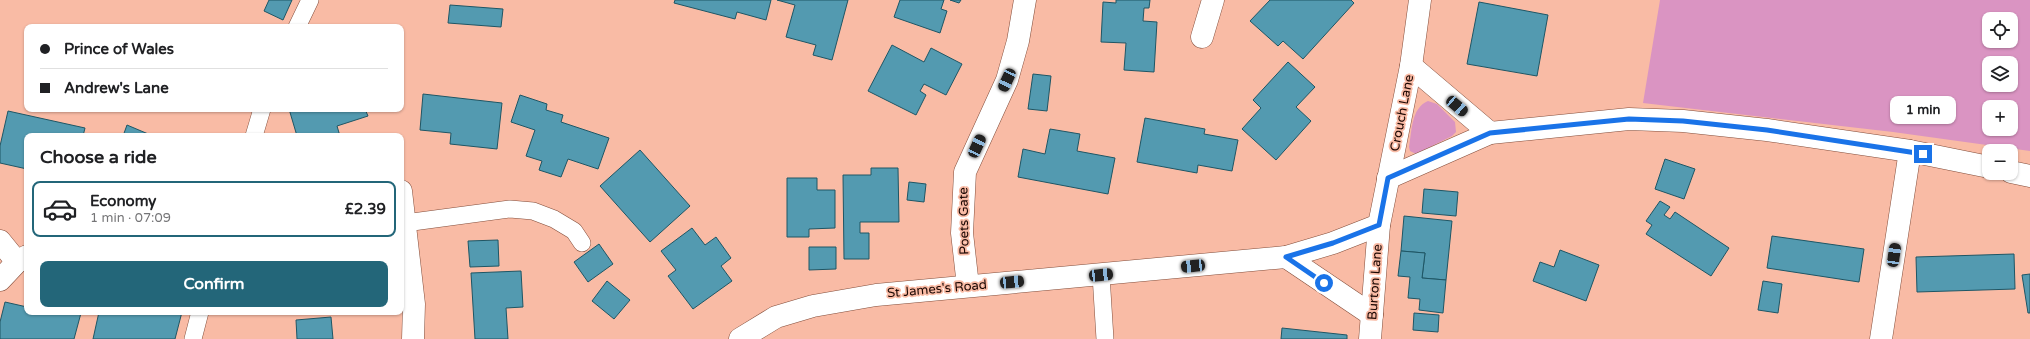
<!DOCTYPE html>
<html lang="en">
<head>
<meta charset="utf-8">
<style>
	body { margin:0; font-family:"Varela Round",sans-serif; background:#f2f2f2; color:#202124; height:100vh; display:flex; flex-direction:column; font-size:15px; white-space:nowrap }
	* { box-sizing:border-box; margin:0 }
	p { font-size:13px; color:#757577 }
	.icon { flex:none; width:22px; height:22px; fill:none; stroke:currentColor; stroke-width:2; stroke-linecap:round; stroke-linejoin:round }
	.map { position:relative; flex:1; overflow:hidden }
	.sheet { position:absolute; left:24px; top:133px; width:380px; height:182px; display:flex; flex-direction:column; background:#fff; border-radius:8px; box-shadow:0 1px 3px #0004 }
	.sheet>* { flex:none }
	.top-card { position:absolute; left:24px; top:24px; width:380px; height:88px; border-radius:8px; box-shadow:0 1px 3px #0004; display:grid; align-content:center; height:88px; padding:0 16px; background:#fff }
	.tools { position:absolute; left:1982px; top:12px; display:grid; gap:8px }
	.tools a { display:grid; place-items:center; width:36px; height:36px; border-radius:8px; background:#fff; box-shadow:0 1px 3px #0004; font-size:20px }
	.end { position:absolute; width:18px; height:18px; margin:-9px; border:5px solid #1a73e8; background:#fff; box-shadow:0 0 0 2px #fff }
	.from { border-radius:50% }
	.bubble { position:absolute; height:28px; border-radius:8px; background:#fff; box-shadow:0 1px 3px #0004; font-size:13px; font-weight:700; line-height:28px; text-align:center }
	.car { position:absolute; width:12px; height:24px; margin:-12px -6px; border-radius:5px; box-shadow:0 0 3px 1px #0007; background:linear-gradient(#222 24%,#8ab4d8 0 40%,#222 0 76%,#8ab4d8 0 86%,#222 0) }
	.top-card b { display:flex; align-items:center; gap:14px; height:38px; font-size:15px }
	.top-card b+b { border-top:1px solid #e0e0e0 }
	.top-card i { width:10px; height:10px; background:#202124 }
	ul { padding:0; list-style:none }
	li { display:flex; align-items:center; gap:12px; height:56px; margin:0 8px 6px; padding:0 8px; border:2px solid #e0e0e0; border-radius:8px }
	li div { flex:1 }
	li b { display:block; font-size:15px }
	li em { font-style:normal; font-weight:700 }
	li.current { border-color:#236679 }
	li>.icon { width:36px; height:36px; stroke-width:1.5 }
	h2 { padding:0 16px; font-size:18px; line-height:48px }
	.action { display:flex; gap:8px; margin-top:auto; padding:8px 16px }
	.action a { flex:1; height:46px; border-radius:8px; background:#236679; color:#fff; font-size:16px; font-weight:700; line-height:46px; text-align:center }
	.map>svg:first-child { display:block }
	.green { fill:#da94c2; fill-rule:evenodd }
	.building { fill:#539ab0; stroke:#1e5665 }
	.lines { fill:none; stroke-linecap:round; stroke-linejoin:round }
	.lane-casing { stroke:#834d3a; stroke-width:18 }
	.street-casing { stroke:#834d3a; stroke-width:23 }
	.secondary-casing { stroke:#834d3a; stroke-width:23 }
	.lane { stroke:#fff; stroke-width:17 }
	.street { stroke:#fff; stroke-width:22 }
	.secondary { stroke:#fff; stroke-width:22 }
	.route { stroke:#1a73e8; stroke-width:5 }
	.labels { text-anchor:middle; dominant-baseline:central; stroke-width:3.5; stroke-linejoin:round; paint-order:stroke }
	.street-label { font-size:13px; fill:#1a0602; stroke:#f9bba5 }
</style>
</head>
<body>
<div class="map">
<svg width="2030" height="339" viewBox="0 0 2030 339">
	<rect width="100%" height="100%" fill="#f9bba5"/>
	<g class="green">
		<path d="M1660,0H2030V151L1893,132L1643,103ZM1989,19H2011V41H1989ZM1989,63H2011V85H1989ZM1989,107H2011V129H1989Z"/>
		<path d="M1428,101L1437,104L1455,122L1456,132L1452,136L1416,154L1410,151L1409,147C1412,131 1411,108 1428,101Z"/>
	</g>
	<g class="building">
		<path d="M269,0H292L283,20L264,11Z"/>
		<path d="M675,0H771L766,20L737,12L735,19L674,3Z"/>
		<path d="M777,0H848L832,60L813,55L816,45L786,37L795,5Z"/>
		<path d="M900,0H944L941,9L947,11L940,33L894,17Z"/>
		<path d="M950,0H961L959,3Z"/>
		<path d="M1116,0H1150L1149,8H1144L1143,21L1157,22L1154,72L1124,70L1126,43L1101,42L1103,2L1116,3Z"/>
		<path d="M1270,0H1351L1354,3L1303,59L1283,41L1278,46L1250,21Z"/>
		<path d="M1479,2L1548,15L1537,76L1467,64Z"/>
		<path d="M450,5L503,9L501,27L448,23Z"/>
		<path d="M892,45L924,62L931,48L962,64L946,95L924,84L920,91L926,95L916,115L868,91Z"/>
		<path d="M1288,62L1315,87L1296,107L1311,121L1276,160L1242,129L1261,108L1253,100Z"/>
		<path d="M1033,74L1051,76L1047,111L1028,109Z"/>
		<path d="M423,94L502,103L497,149L450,144L451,133L420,130Z"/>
		<path d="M520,95L547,104L546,110L563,115L561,122L609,138L598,169L568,159L561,177L539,170L542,161L526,156L535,130L511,122Z"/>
		<path d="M289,109H365L368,116L337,126L340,136H297Z"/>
		<path d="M8,111L85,128L83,136H27V169L0,163V146Z"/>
		<path d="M1145,118L1205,129L1204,134L1238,140L1232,171L1198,165L1197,173L1137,162Z"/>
		<path d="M127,125L153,136H123Z"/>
		<path d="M1050,129L1080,134L1077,151L1115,158L1108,194L1018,177L1023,149L1045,154Z"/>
		<path d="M640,150L690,206L650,242L600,186Z"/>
		<path d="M1665,159L1695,169L1684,199L1655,189Z"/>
		<path d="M871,168H898L899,222H860V233H869V259H844L843,175H871Z"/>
		<path d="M787,178H817V190H835V228L809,229V237H787Z"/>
		<path d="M909,182L926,184L924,202L907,200Z"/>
		<path d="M1424,189L1458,192L1456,216L1422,213Z"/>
		<path d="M1660,201L1670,207L1664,215L1670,219L1675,212L1729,248L1711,276L1646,234L1652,225L1646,221Z"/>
		<path d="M1404,216L1452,221L1446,280L1422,278L1425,253L1401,251Z"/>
		<path d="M692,228L705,245L716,237L731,258L721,266L732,281L693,309L668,276L676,270L661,251Z"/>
		<path d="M1772,236L1864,249L1859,282L1767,268Z"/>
		<path d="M498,240L499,266L470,267L468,241Z"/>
		<path d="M599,244L613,264L588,282L574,262Z"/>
		<path d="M809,247H836V269L809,270Z"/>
		<path d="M1560,250L1599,265L1586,301L1533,281L1540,262L1554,267Z"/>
		<path d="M1401,251L1425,253L1422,278L1446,280L1443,313L1419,310L1420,299L1408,298L1410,277L1398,276Z"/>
		<path d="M2014,254L2015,289L1917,292L1916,257Z"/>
		<path d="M521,271L523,307L506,308L508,339H475L471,273Z"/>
		<path d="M2030,274V313H2028L2022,275Z"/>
		<path d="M607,281L630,300L614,319L592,301Z"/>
		<path d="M1763,281L1782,284L1778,313L1758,310Z"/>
		<path d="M5,302L27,307V312L81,313L74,339H0V322Z"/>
		<path d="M99,312H182L175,339H93Z"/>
		<path d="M1414,313L1439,315L1438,332L1413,330Z"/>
		<path d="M331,317L333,339H297L296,320Z"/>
		<path d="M1282,328L1347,335V339H1281Z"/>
	</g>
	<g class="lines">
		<defs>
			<g id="lane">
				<path d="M297,27L310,0"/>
				<path d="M254,136L262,109"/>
				<path d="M405,223L510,209L533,211L554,219L574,231L582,243"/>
				<path d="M1101,275L1105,339"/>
				<path d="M193,339L200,312"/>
			</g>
			<g id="street">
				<path d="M1202,37L1213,0"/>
				<path d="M1411,66L1490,133"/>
				<path d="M2011,172L2030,176"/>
				<path d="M1388,178L1490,133L1629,119L1683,121L1767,130L1910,151L1989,167"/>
				<path d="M401,191L414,304L413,339"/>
				<path d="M0,241L17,262"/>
				<path d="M1286,257L1372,315"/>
				<path d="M0,280L17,262L27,256"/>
				<path d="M968,286L962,233L965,172L1007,80L1018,41L1025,0"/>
				<path d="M740,339L776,317L813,306L876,295L1286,257L1333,243L1379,225"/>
				<path d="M1881,339L1910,151"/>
			</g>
			<path id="secondary" d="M1370,339L1379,225L1411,66L1420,0"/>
		</defs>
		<use href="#lane" class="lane-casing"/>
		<use href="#street" class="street-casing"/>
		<use href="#secondary" class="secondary-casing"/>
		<use href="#lane" class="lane"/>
		<use href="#street" class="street"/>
		<use href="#secondary" class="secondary"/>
	</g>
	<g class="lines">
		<path class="route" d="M1324,283L1286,257L1333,243L1379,225L1388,178L1490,133L1629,119L1683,121L1767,130L1923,154"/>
	</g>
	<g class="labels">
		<g class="street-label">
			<text transform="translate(1402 113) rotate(-79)">Crouch Lane</text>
			<text transform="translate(964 221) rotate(-91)">Poets Gate</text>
			<text transform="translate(1375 282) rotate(-86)">Burton Lane</text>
			<text transform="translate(937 289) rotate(-5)">St James's Road</text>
		</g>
	</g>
</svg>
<div class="tools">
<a><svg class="icon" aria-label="locate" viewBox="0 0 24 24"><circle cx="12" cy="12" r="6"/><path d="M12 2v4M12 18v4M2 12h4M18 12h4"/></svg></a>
<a><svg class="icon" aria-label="layers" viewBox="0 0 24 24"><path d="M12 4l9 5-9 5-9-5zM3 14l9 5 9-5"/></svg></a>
<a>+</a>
<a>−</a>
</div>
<i class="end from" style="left:1324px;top:283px"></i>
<i class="end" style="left:1923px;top:154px"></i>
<div class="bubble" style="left:1890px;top:96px;width:66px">1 min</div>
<i class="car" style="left:1007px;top:80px;rotate:205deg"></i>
<i class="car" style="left:1457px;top:106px;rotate:131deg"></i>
<i class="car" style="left:977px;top:146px;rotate:25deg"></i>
<i class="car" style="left:1894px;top:255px;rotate:8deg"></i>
<i class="car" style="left:1193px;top:266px;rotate:264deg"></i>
<i class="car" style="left:1101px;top:275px;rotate:84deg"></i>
<i class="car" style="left:1012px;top:282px;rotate:85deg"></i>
<div class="top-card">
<b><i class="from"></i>Prince of Wales</b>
<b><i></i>Andrew's Lane</b>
</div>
<section class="sheet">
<h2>Choose a ride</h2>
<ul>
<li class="current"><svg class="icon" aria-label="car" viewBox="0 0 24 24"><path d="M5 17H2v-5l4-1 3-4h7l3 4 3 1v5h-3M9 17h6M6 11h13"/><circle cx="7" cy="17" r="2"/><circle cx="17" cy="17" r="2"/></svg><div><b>Economy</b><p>1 min · 07:09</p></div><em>£2.39</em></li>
</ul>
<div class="action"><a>Confirm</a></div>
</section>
</div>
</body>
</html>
